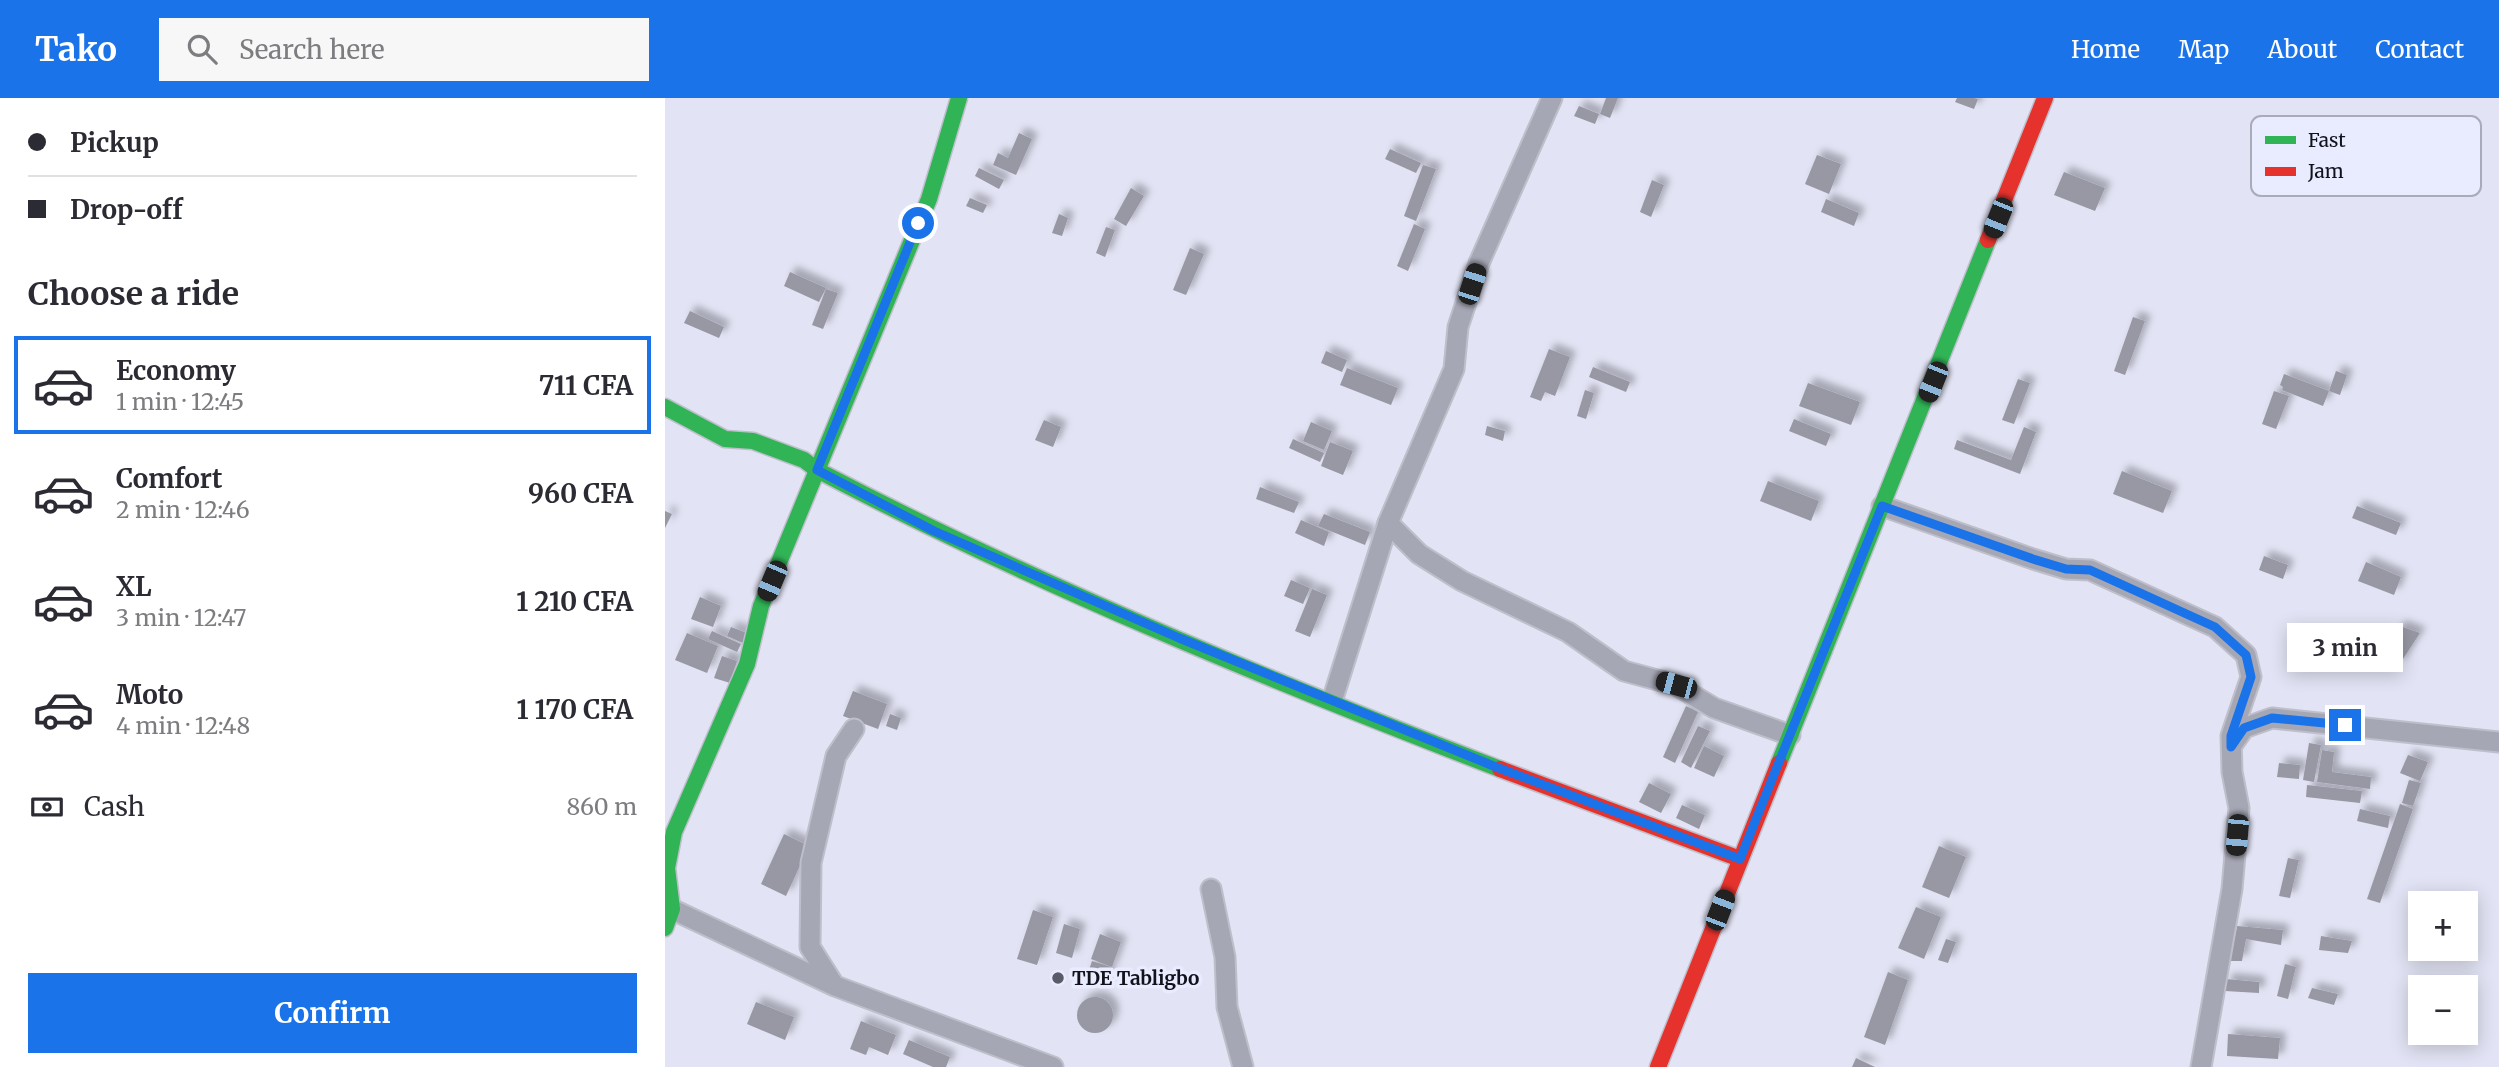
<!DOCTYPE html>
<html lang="en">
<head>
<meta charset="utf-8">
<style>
	body { margin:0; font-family:Merriweather,serif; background:#f7f7f7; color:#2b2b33; height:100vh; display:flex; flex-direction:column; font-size:26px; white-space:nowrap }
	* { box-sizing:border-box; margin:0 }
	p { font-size:23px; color:#7c7c81 }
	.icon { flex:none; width:38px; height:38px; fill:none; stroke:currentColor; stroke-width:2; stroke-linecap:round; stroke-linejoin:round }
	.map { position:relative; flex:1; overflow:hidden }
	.panel { display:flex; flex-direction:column; background:#fff; width:665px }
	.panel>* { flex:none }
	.banner { display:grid; align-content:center; height:154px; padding:0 28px; background:#fff }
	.fabs { position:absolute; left:1743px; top:793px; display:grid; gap:14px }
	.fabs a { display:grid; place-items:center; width:70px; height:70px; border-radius:0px; background:#fff; box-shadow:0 4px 18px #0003; font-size:35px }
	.end { position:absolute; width:32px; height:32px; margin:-16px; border:9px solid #1a73e8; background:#fff; box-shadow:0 0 0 4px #fff }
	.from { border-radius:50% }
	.bubble { position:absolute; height:49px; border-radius:0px; background:#fff; box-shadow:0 4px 18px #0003; font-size:23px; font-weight:700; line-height:49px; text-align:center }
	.car { position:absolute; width:21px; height:42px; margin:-21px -10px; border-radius:9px; box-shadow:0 0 5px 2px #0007; background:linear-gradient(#222 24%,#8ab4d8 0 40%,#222 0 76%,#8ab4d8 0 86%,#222 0) }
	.banner b { display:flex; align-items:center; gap:24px; height:66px; font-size:26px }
	.banner b+b { border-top:2px solid #e1e1e2 }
	.banner i { width:18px; height:18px; background:#2b2b33 }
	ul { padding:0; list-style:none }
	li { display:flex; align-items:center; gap:21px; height:98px; margin:0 14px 10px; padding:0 14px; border:4px solid transparent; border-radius:0px }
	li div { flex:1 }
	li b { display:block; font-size:26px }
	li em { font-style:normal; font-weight:700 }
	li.active { border-color:#1a73e8 }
	li>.icon { width:63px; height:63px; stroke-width:1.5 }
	h2 { padding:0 28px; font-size:32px; line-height:84px }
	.pay { display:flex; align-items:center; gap:18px; height:77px; padding:0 28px; font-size:26px }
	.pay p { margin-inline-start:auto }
	.action { display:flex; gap:14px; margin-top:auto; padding:14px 28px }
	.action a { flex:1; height:80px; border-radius:0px; background:#1a73e8; color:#fff; font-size:28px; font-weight:700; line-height:80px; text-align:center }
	header { display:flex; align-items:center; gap:42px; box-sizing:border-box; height:98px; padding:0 35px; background:#1a73e8; color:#fff }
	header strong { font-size:33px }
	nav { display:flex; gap:38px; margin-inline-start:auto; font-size:24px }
	.search { width:490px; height:63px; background:#f7f7f7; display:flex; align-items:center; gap:18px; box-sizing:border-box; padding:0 24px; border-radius:0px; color:#7c7c81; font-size:26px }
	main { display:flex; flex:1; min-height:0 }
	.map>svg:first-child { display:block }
	.building { fill:#9798a4; filter:url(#shadow) }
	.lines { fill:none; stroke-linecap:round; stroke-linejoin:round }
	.street-casing { stroke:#bebfcb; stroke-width:23 }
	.fast-casing { stroke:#bebfcb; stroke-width:19 }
	.jam-casing { stroke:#bebfcb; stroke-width:19 }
	.street { stroke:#a6a7b5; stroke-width:19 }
	.fast { stroke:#30b455; stroke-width:16 }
	.jam { stroke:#e5322d; stroke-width:16 }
	.route { stroke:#1a73e8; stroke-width:9 }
	.poi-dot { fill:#5a5b68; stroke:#e9ecfe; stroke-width:2.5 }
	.labels { text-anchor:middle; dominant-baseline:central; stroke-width:7; stroke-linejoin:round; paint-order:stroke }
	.poi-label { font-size:19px; font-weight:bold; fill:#11121c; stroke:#e9ecfe; text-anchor:start }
	.key { fill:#e9ecfe; stroke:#a8abba; stroke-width:2 }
	.key-label { font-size:19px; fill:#11121c }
</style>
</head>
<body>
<header>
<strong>Tako</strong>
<div class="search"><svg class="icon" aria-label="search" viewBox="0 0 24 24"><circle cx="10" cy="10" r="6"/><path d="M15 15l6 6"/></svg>Search here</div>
<nav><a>Home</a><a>Map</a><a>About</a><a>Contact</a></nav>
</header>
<main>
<section class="panel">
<div class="banner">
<b><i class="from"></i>Pickup</b>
<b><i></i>Drop-off</b>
</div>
<h2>Choose a ride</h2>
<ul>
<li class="active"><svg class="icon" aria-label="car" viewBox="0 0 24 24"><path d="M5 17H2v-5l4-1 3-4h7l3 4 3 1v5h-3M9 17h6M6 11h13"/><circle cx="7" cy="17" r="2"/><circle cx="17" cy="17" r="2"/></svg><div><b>Economy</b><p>1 min · 12:45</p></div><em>711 CFA</em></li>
<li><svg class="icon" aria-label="car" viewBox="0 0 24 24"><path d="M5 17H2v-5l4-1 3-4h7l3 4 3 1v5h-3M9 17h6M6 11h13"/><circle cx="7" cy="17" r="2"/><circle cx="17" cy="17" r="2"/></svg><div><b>Comfort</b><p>2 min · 12:46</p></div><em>960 CFA</em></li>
<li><svg class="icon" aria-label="car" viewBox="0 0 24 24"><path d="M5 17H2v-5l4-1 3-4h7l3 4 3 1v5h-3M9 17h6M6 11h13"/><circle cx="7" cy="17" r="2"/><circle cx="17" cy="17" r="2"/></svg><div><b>XL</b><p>3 min · 12:47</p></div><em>1 210 CFA</em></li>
<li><svg class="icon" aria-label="car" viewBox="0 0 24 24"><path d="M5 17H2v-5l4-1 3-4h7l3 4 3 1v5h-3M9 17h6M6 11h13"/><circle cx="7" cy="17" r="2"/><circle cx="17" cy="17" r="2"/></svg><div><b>Moto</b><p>4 min · 12:48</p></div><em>1 170 CFA</em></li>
</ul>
<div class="pay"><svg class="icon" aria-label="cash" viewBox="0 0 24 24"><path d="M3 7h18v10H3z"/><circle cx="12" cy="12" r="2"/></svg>Cash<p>860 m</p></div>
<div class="action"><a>Confirm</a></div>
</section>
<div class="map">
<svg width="1834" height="969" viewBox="0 0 1834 969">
	<defs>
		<filter id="shadow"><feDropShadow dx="6" dy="-6" stdDeviation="3.5" flood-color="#0004"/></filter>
	</defs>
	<rect width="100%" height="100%" fill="#e2e3f4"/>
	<g class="building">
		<path d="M941,0H953L945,20L935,16Z"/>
		<path d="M1292,0H1309L1313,1L1309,11L1290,4Z"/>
		<path d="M914,8L934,16L930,26L909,18Z"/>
		<path d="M354,35L367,41L351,77L328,67L333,55L343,60Z"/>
		<path d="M725,51L756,65L751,75L720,61Z"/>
		<path d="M1152,57L1176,66L1164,96L1140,86Z"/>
		<path d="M758,67L771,71L751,123L739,118Z"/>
		<path d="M314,70L339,82L334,91L310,78Z"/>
		<path d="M1399,74L1440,90L1430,113L1389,97Z"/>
		<path d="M987,82L999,87L986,119L975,114Z"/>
		<path d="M466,90L479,98L461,128L449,121Z"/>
		<path d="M305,100L322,107L318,115L301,108Z"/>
		<path d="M1161,101L1194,115L1189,128L1156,114Z"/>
		<path d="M394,116L403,120L397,138L387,135Z"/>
		<path d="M749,126L760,131L743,173L732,168Z"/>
		<path d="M441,129L450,132L440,159L431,155Z"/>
		<path d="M525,150L539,156L521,197L508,192Z"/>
		<path d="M125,174L161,190L154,204L119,188Z"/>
		<path d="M161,191L173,195L158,231L147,227Z"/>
		<path d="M25,213L59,229L54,240L19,225Z"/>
		<path d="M1468,219L1480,223L1460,277L1449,273Z"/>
		<path d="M884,251L905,259L890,298L880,294L876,303L865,299Z"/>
		<path d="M661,253L682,262L677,274L656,265Z"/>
		<path d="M928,269L965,284L961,294L924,279Z"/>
		<path d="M682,270L733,290L726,307L675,287Z"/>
		<path d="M1671,273L1682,277L1675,297L1664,293Z"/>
		<path d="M1619,276L1664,293L1658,308L1617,292L1618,289L1615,287Z"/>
		<path d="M1353,281L1365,285L1349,326L1337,322Z"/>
		<path d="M1143,285L1195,304L1186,327L1134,308Z"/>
		<path d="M920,292L929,295L921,321L912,318Z"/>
		<path d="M1609,293L1624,298L1611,331L1597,326Z"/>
		<path d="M1129,321L1166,336L1161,348L1124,333Z"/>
		<path d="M379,322L396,329L388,349L370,342Z"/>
		<path d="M646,324L667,333L659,352L638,343Z"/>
		<path d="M822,328L840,333L838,343L820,337Z"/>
		<path d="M1359,329L1371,334L1355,376L1289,351L1292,342L1346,362Z"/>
		<path d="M628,341L659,355L655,364L624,350Z"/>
		<path d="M665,344L688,353L678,377L656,368Z"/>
		<path d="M1457,373L1507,393L1498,415L1448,396Z"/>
		<path d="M1103,383L1154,403L1146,423L1095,403Z"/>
		<path d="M595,389L634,404L629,415L591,401Z"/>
		<path d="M1692,408L1736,425L1731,437L1687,420Z"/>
		<path d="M0,413L7,416L0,430Z"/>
		<path d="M659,416L705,434L700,447L653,428Z"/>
		<path d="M636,422L664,434L659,448L630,435Z"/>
		<path d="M1599,458L1623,467L1618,481L1594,472Z"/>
		<path d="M1701,464L1736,479L1729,497L1693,483Z"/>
		<path d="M626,482L645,490L638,506L619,498Z"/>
		<path d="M647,491L662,497L645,539L630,533Z"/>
		<path d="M35,499L56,508L48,529L26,521Z"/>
		<path d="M1735,528L1755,535L1734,567L1716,555Z"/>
		<path d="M66,529L82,535L78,545L62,538Z"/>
		<path d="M47,533L76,546L72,554L43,541Z"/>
		<path d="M22,535L53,548L42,575L10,562Z"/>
		<path d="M57,558L72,563L65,585L49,580Z"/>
		<path d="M188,593L222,606L213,631L178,618Z"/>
		<path d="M1021,608L1033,614L1010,665L998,659Z"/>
		<path d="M225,616L236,620L232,632L221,628Z"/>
		<path d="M1033,628L1045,633L1026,670L1016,664Z"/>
		<path d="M1644,645L1656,647L1649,684L1638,682Z"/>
		<path d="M1039,648L1059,658L1049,679L1029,670Z"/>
		<path d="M1657,652L1669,654L1667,674L1706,679L1705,691L1652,684Z"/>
		<path d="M1743,657L1763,664L1755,683L1735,675Z"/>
		<path d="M1614,665L1635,667L1634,681L1612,679Z"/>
		<path d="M1744,682L1756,685L1748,708L1737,705Z"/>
		<path d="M984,685L1006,696L996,715L974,704Z"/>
		<path d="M1642,687L1697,693L1695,705L1641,699Z"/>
		<path d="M1735,706L1748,711L1715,805L1702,801Z"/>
		<path d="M1017,707L1040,717L1034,731L1011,720Z"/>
		<path d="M1695,711L1725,718L1723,730L1692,723Z"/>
		<path d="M119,736L144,748L121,798L96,786Z"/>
		<path d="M1274,748L1301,759L1284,800L1257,789Z"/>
		<path d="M1623,760L1634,762L1625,800L1614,798Z"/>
		<path d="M1251,809L1276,819L1259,861L1233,850Z"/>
		<path d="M368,812L388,819L372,867L352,861Z"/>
		<path d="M399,826L415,831L407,860L391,855Z"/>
		<path d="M1572,828L1618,832L1616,847L1581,841L1577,863H1565Z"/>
		<path d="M435,836L456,844L447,869L426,861Z"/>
		<path d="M1656,838L1687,843L1683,855L1654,852Z"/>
		<path d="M1281,841L1291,844L1283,865L1273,862Z"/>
		<path d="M427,863L446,869L440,888L421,881Z"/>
		<path d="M1620,866L1631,869L1623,901L1612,898Z"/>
		<path d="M1223,874L1243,882L1220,947L1199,939Z"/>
		<path d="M1561,881L1594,884V895L1560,893Z"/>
		<path d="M1647,890L1673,896L1669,907L1643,900Z"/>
		<circle cx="430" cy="917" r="18"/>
		<path d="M91,904L129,919L120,942L82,926Z"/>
		<path d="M196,923L231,937L223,957L204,949L201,957L185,951Z"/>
		<path d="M1563,936L1615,940L1613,961L1562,958Z"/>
		<path d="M244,942L285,959L281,969H268L238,956Z"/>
		<path d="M1191,960L1210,969H1187Z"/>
	</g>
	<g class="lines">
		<defs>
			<g id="street">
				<path d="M1217,408L1368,461L1401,471L1425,472L1550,529L1581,557L1586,579L1566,638L1567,674L1574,710L1567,791L1536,969"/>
				<path d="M723,425L754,456L797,483L903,534L959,573L1011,587L1049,610L1125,637"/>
				<path d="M668,600L723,425L789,271L793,229L814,165L887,0"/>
				<path d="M1567,647L1579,630L1607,620L1834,644"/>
				<path d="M546,791L560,859L562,909L578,969"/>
				<path d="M0,808L170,888L388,969"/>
				<path d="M169,887L145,849L146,765L171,658L189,631"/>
			</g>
			<g id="fast">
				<path d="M0,309L60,341L88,343L139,362L152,372C370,486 606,583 835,671"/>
				<path d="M1114,665L1323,142"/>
				<path d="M0,830L7,811L2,770L9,734L82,566L96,508L264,101L294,0"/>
			</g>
			<g id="jam">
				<path d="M1323,142L1380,0"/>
				<path d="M835,671L1075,761"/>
				<path d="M993,969L1114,665"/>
			</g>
		</defs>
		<use href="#street" class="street-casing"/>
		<use href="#fast" class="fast-casing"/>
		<use href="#jam" class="jam-casing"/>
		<use href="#street" class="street"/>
		<use href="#fast" class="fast"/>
		<use href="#jam" class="jam"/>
	</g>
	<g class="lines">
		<path class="route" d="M253,125L152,372L269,433L514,540L831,669L1075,761L1217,408L1368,461L1401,471L1425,472L1550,529L1581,557L1586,579L1566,638V649L1579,630L1607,620L1680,627"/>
	</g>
	<circle class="poi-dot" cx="393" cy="880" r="7"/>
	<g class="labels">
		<g class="poi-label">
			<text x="407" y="880">TDE Tabligbo</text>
		</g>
	</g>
	<rect x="1586" y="18" width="230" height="80" rx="10" class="key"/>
	<rect x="1600" y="38" width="31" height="8" fill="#30b455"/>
	<rect x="1600" y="69" width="31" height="9" fill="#e5322d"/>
	<g class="key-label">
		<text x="1643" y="49">Fast</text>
		<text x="1643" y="80">Jam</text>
	</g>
</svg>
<div class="fabs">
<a>+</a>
<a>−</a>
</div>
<i class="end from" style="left:253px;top:125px"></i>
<i class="end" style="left:1680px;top:627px"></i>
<div class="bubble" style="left:1622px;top:525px;width:116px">3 min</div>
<i class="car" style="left:1333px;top:120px;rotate:202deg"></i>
<i class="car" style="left:807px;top:186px;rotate:18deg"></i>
<i class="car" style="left:1268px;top:284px;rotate:202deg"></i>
<i class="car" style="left:107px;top:483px;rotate:203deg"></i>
<i class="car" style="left:1011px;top:587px;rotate:285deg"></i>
<i class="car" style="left:1572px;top:737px;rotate:185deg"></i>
<i class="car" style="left:1055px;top:812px;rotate:21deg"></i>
</div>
</main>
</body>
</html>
